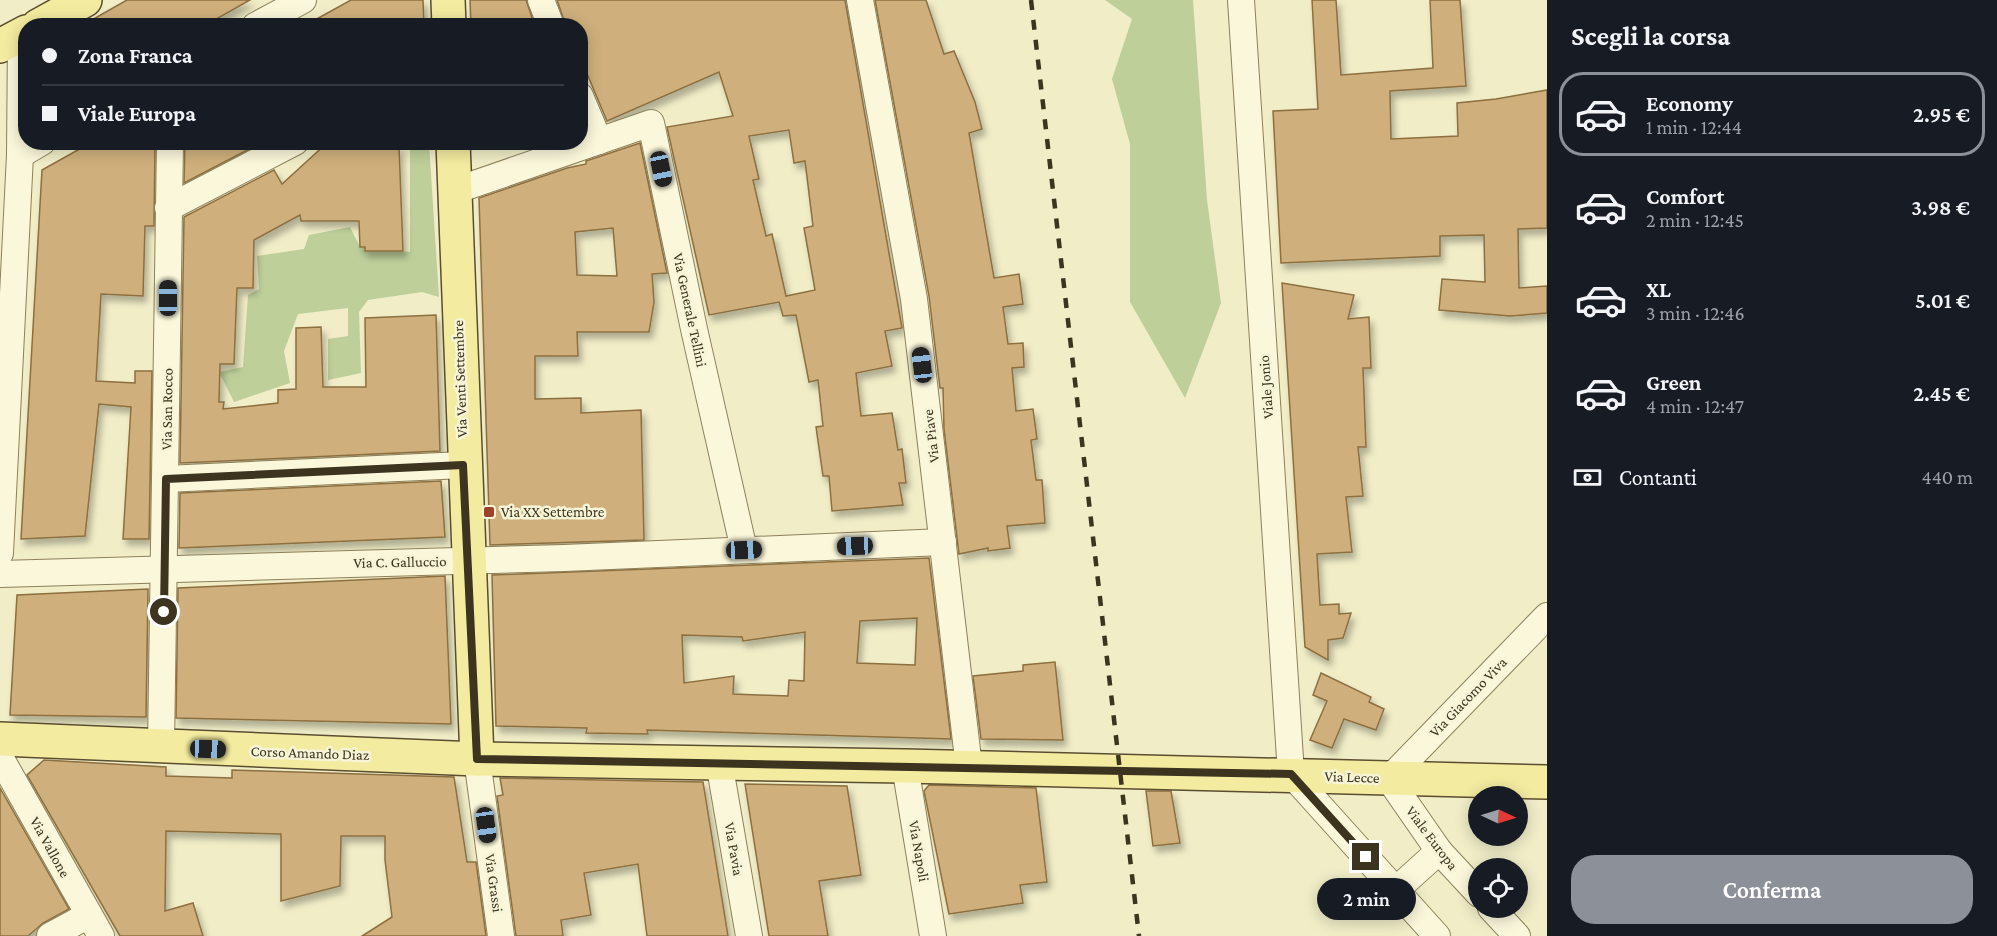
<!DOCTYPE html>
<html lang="it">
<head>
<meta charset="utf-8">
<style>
	body { margin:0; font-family:"Crimson Pro",serif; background:#20242c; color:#f1f3f6; height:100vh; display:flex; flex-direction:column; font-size:22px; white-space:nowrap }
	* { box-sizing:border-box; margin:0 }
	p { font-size:20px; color:#9ea1a6 }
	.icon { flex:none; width:33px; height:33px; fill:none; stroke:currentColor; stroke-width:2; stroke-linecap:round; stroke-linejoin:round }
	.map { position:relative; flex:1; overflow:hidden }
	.panel { display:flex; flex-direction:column; background:#171b24; width:450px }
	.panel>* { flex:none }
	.top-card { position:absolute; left:18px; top:18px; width:570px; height:132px; border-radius:24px; box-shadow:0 3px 15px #0003; display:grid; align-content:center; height:132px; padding:0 24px; background:#171b24 }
	.needle { width:39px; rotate:94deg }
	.fabs { position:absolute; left:1468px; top:786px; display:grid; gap:12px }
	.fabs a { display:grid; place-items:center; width:60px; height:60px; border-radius:50%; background:#171b24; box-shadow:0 3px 15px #0003; font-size:30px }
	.end { position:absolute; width:27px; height:27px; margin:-14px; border:8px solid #3d3420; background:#fff; box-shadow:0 0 0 3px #fff }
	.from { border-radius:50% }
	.bubble { position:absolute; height:42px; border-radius:21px; background:#171b24; box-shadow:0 3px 15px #0003; font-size:20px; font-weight:600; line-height:42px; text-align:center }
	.car { position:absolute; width:18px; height:36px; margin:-18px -9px; border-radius:8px; box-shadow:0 0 4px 2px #0007; background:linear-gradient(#222 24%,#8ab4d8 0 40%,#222 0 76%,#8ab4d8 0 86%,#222 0) }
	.top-card b { display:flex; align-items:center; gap:21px; height:57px; font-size:22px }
	.top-card b+b { border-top:2px solid #363941 }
	.top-card i { width:15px; height:15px; background:#f1f3f6 }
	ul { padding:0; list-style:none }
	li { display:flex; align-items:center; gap:18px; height:84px; margin:0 12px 9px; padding:0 12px; border:3px solid transparent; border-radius:24px }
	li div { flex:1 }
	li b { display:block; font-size:22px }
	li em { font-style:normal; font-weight:600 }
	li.selected { border-color:#8c9099 }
	li>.icon { width:54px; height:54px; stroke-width:1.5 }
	h2 { padding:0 24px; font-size:27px; line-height:72px }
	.pay { display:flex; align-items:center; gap:15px; height:66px; padding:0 24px; font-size:22px }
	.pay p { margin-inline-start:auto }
	.cta { display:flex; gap:12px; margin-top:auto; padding:12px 24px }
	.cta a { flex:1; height:69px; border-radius:24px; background:#8c9099; color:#fff; font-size:24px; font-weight:600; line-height:69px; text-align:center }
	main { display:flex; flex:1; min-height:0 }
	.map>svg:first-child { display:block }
	.green { fill:#becf9a }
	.building { fill:#cfb07c; stroke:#8d6f40; stroke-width:1.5; fill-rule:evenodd; filter:url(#shadow) }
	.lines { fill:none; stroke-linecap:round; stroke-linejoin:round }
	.minor-casing { stroke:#8d805b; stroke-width:28 }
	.major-casing { stroke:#5b4d30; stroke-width:36 }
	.minor { stroke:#faf7db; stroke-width:26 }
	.major { stroke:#f3eb9f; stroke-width:33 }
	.rail { stroke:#3d3420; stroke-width:4.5; stroke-dasharray:10 10; stroke-linecap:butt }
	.route { stroke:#3d3420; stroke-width:8 }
	.poi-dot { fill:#9e4129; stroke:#f7f5d7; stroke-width:2 }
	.labels { text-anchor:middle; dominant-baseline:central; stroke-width:5; stroke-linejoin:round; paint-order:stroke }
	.street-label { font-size:15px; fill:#3d3420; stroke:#f7f5d7 }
	.poi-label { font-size:15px; fill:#3d3420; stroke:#f7f5d7; text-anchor:start }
</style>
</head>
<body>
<main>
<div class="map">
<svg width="1547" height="936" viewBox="0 0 1547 936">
	<defs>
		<filter id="shadow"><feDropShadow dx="3.5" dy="6" stdDeviation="3" flood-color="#0004"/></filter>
	</defs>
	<rect width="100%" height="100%" fill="#f0edc7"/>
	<g class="green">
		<path d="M1105,0H1193L1207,200L1221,303L1185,398L1130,302V144L1112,79L1132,19Z"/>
		<path d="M429,143L439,297L422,292L368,300L359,312L361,373L328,380V339L348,336V308L298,314L284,351L290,383L234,402L219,372L243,367L248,295L259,289L257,256L304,249L309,235L350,227L360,247L410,252V146Z"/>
	</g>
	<g class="building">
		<path d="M127,0H250L204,26H81Z"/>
		<path d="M351,0H423L424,26H304Z"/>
		<path d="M470,0H526L535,26H471Z"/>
		<path d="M557,0H845L902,328L885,331L892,366L856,373L861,416L892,413L898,450L902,449L906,483H899L903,505L832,511L829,476H823L816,427L823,426L818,380L809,382L796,315L783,316L779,302L709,315L667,127L733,116L719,72L607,121L580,57V26H566ZM789,130L794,163L805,161L813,226L804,228L815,290L786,296L772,234L766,236L753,180L759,179L749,136Z"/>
		<path d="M875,0H926L944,54L954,51L975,102L982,129L969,133L994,278L1019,274L1023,304L1003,307L1008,344L1023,343L1024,367L1012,368L1016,411L1033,409L1037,439L1031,440L1036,480H1042L1045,523L1007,526L1010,548L988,551V548L959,554L944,429L943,388H940L929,296Z"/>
		<path d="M1312,0H1336L1341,75L1433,68L1430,0H1460L1466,86L1390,91L1391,139L1458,136L1457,103L1496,99L1547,90V228L1518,229L1519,288L1547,286V313L1510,316L1439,310L1442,279L1485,282L1484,235L1440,236V256L1281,263L1273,111L1318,109Z"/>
		<path d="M92,142H155L154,226H145L143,296L101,294L96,381L135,383V371H152L149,539H123L131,407L99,404L85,536L21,539L42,170Z"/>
		<path d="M185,142H259V144L184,183Z"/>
		<path d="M328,142H343L342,148L399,147L403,251H365V247H360L359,221H301L300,215L254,240L253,288H237L234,364H220L219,402H224L223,409L278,403V390L296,389V328L321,327L323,387H366L365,318L436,315L440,451L180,463L184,217L274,170L282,184Z"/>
		<path d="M640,143L667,273L652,274L654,302L649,332H577L578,356H535V399L581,398V413L641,410L644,540L490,545L479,198L567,168L586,164V161ZM613,228L617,276L577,275L575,232Z"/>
		<path d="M1282,283L1354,295L1348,319L1369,317L1371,368H1363L1366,447H1358L1363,496L1346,497L1352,552L1317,554L1320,605L1339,604V614L1351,613L1343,638L1328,640V660L1305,647Z"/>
		<path d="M441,481L445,537L179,548L180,493Z"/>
		<path d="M929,558L951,739L647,730L648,734L586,733L587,728L496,726L492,575ZM917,618L915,665L857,663L860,621ZM805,632L804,681L789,680L788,696L733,694L734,676L684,683L682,635L742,637L743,641Z"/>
		<path d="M445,576L451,724L176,718L178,588Z"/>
		<path d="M148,589L146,717L10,715L17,595Z"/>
		<path d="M1055,662L1063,740L981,739L973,676L1023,671V665Z"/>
		<path d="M1321,673L1371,697L1369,702L1384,709L1376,730L1344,719L1332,748L1310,740L1327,701L1313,695Z"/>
		<path d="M44,760L166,767V776L232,778V770L454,777L467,862H476L486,936H362L392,917L385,860V836H341L340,886L281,901V834L166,831L165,911L193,903L203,936H120L27,775Z"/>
		<path d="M500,778L703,782L728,936H647L638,864L584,873L591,915L561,920L563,936H516L497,796L503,795Z"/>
		<path d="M745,784L847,786L861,875L819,881L828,936H769Z"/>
		<path d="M929,785L1036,788L1047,882L1020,885L1023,903L949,914L924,791Z"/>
		<path d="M0,788L69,909L43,923L28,936H0Z"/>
		<path d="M1146,791H1171L1180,843L1153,846Z"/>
	</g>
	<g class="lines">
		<defs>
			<g id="minor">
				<path d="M541,0L551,26"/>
				<path d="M860,0L914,299L969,767"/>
				<path d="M1241,0L1291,774L1437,936"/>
				<path d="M255,26L303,0"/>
				<path d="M580,96L599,141"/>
				<path d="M20,155L42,142"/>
				<path d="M454,191L651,123L694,329L744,550"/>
				<path d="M168,208L295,142"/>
				<path d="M166,479L463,465"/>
				<path d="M0,553L20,155L21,35"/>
				<path d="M0,574L564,558L943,542"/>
				<path d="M161,747L170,142"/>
				<path d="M0,757L101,936"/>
				<path d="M477,759L501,936"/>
				<path d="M719,762L749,936"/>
				<path d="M905,766L933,936"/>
				<path d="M1396,890L1439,851"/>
				<path d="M1479,894L1439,851L1389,779L1547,616"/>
				<path d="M1491,908L1517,936"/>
				<path d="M50,936L89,915"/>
			</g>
			<g id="major">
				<path d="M448,0L449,26"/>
				<path d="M38,26L85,0"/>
				<path d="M0,46L26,32"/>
				<path d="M453,142L477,759"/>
				<path d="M0,739L477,759L905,766L1547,782"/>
			</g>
		</defs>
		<use href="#minor" class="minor-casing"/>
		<use href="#major" class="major-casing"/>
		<use href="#minor" class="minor"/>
		<use href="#major" class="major"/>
		<path class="rail" d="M1031,0L1139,936"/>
	</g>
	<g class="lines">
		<path class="route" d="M164,612L166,479L463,465L477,759L1291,774L1366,857"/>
	</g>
	<rect class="poi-dot" x="483" y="506" width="12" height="12" rx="3"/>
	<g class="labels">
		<g class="street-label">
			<text transform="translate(690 310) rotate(78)">Via Generale Tellini</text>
			<text transform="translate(460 379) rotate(-92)">Via Venti Settembre</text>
			<text transform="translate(1266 387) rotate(-94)">Viale Jonio</text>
			<text transform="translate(167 409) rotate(-89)">Via San Rocco</text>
			<text transform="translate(931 436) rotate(-97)">Via Piave</text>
			<text transform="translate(400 562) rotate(-1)">Via C. Galluccio</text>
			<text transform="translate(1468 697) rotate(-46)">Via Giacomo Viva</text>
			<text transform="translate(310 753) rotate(2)">Corso Amando Diaz</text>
			<text transform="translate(1352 777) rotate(2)">Via Lecce</text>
			<text transform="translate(1432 838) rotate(53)">Viale Europa</text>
			<text transform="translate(50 847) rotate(61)">Via Vallone</text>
			<text transform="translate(734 849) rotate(80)">Via Pavia</text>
			<text transform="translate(919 851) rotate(80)">Via Napoli</text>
			<text transform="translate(494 883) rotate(82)">Via Grassi</text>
		</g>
		<g class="poi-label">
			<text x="501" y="512">Via XX Settembre</text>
		</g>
	</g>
</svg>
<div class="fabs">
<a><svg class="needle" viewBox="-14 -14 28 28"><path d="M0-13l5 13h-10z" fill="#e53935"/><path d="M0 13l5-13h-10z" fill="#9ea1a6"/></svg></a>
<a><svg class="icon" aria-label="locate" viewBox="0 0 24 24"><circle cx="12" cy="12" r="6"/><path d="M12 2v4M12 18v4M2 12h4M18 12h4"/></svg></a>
</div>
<i class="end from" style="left:164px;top:612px"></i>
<i class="end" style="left:1366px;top:857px"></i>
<div class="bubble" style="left:1317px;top:878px;width:99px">2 min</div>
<i class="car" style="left:661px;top:169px;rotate:168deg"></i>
<i class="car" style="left:168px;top:298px;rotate:0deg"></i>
<i class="car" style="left:922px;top:365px;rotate:353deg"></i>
<i class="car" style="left:855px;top:546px;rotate:268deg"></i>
<i class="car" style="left:744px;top:550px;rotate:88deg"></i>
<i class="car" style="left:208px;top:749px;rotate:92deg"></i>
<i class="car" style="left:486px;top:825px;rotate:172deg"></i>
<div class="top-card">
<b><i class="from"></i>Zona Franca</b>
<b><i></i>Viale Europa</b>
</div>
</div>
<section class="panel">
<h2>Scegli la corsa</h2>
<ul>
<li class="selected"><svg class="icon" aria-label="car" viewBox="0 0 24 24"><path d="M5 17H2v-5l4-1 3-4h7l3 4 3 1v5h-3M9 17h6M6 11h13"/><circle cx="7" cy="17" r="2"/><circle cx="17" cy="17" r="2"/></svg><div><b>Economy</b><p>1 min · 12:44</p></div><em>2.95 €</em></li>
<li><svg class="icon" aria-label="car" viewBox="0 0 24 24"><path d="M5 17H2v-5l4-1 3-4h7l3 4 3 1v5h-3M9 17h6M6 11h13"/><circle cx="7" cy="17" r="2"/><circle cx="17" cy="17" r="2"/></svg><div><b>Comfort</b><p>2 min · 12:45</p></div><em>3.98 €</em></li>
<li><svg class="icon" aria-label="car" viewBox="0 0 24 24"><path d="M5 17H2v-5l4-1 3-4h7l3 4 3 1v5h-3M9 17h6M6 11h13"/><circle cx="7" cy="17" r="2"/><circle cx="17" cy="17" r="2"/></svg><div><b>XL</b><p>3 min · 12:46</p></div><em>5.01 €</em></li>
<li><svg class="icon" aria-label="car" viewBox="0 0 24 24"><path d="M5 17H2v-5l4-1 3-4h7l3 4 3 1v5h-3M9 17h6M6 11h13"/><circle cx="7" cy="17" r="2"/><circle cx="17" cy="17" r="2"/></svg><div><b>Green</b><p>4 min · 12:47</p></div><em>2.45 €</em></li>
</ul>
<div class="pay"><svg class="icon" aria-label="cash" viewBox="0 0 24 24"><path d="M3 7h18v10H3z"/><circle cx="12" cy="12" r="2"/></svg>Contanti<p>440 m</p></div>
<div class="cta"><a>Conferma</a></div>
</section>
</main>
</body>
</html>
